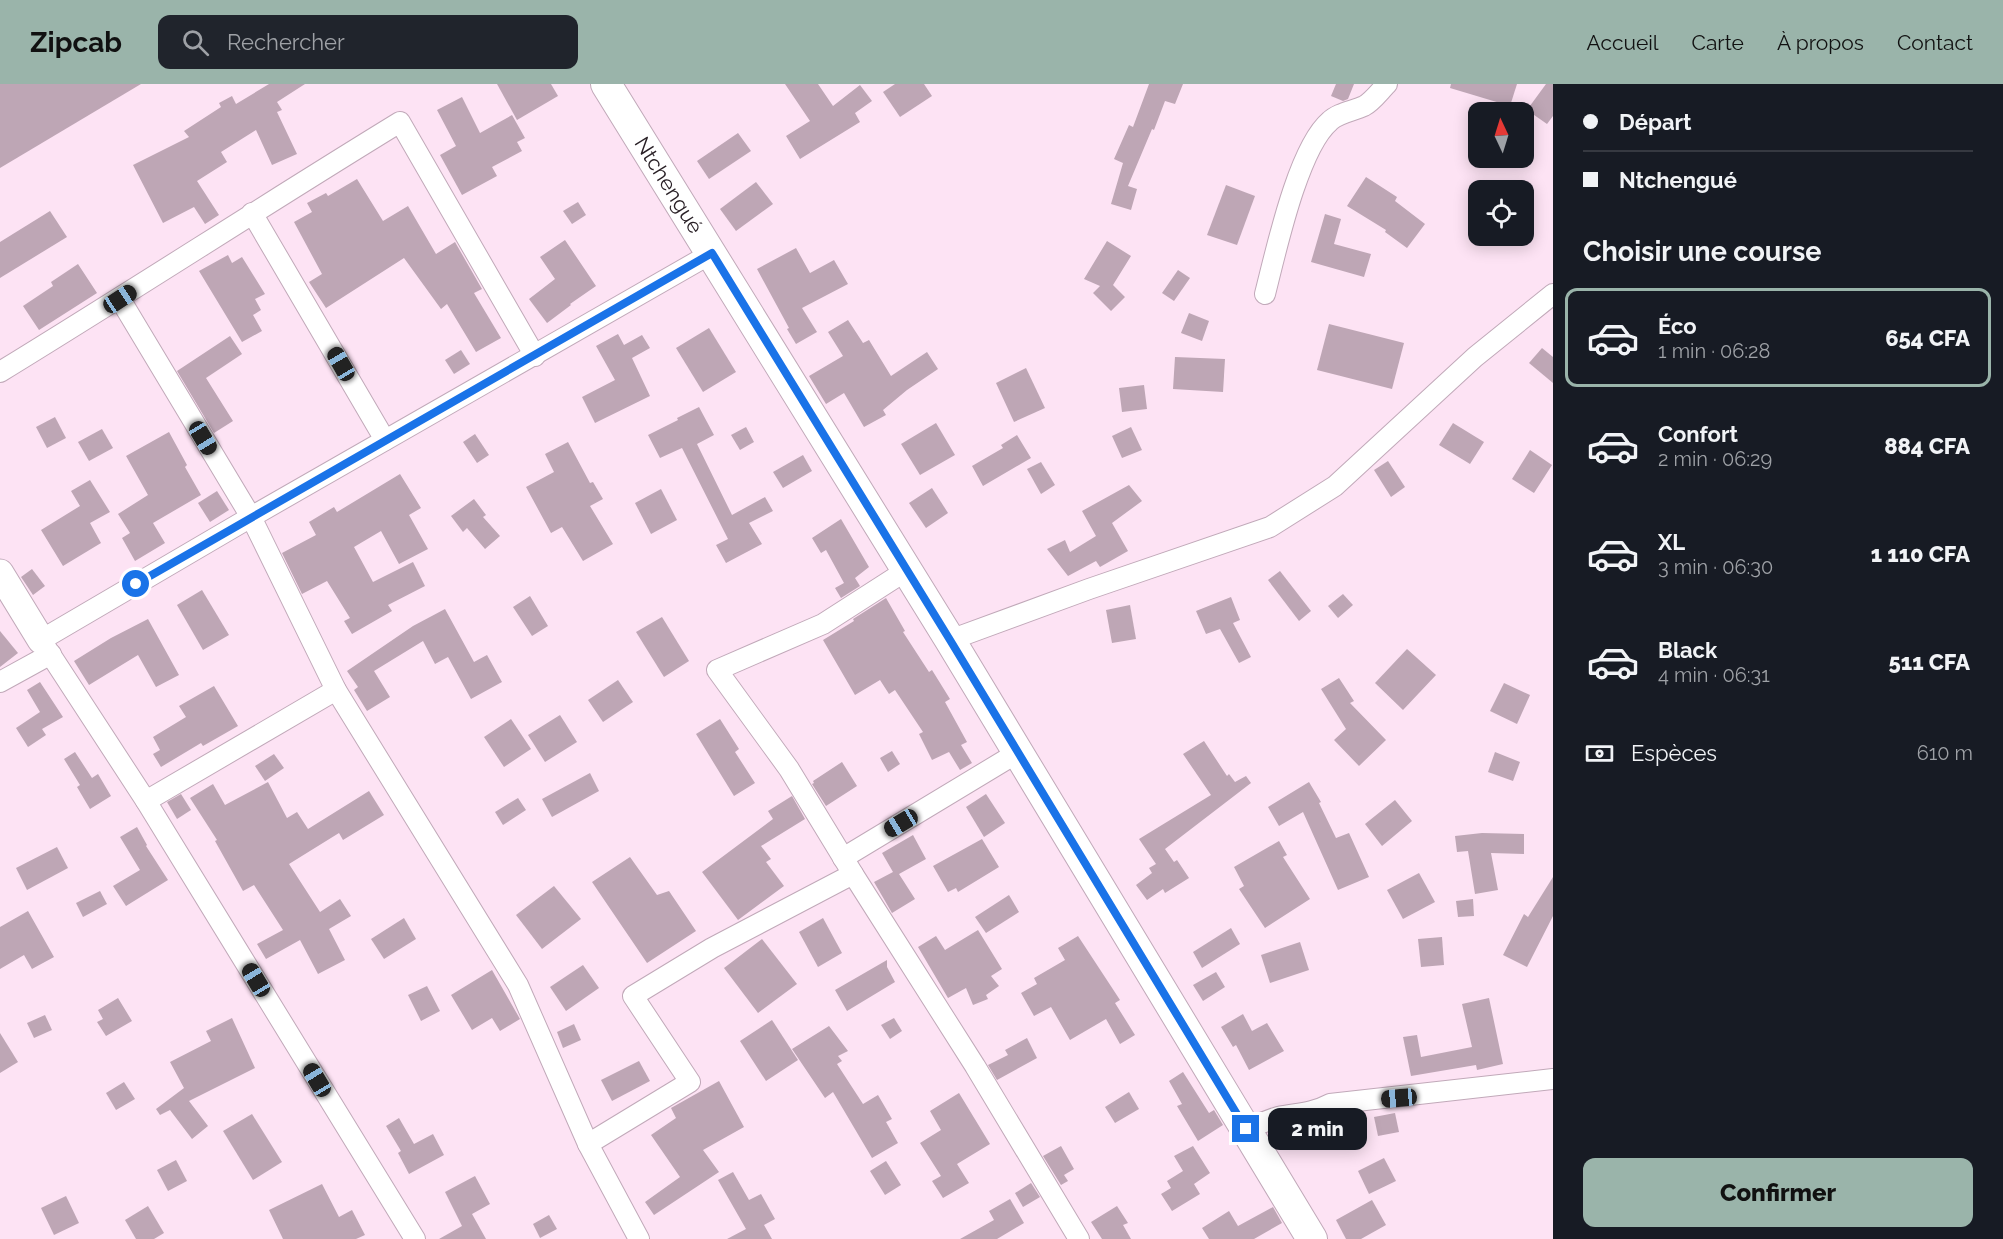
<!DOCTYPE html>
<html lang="fr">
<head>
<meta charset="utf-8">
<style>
	body { margin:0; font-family:Raleway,sans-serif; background:#20242c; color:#f1f3f6; height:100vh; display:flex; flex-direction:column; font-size:22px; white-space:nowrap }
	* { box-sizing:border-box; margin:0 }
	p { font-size:20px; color:#9ea1a6 }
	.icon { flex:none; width:33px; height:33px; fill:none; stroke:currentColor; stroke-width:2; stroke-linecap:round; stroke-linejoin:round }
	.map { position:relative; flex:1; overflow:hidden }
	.side { display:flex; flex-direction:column; background:#171b24; width:450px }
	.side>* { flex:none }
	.hud { display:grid; align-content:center; height:132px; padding:0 30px; background:#171b24 }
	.needle { width:39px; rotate:356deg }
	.fabs { position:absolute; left:1468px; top:18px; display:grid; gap:12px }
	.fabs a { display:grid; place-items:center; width:66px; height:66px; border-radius:12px; background:#171b24; box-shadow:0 3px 15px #0003; font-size:30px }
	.end { position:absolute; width:27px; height:27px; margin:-14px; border:8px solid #1a73e8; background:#fff; box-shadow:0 0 0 3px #fff }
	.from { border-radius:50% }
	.bubble { position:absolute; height:42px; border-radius:12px; background:#171b24; box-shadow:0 3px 15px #0003; font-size:20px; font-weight:800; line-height:42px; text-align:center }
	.car { position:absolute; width:18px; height:36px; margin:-18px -9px; border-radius:8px; box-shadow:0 0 4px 2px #0007; background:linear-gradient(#222 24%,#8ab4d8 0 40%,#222 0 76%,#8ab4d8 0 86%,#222 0) }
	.hud b { display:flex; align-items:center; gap:21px; height:57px; font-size:22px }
	.hud b+b { border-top:2px solid #363941 }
	.hud i { width:15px; height:15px; background:#f1f3f6 }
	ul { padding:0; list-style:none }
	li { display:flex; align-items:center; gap:18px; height:99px; margin:0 12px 9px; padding:0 18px; border:3px solid transparent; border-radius:12px }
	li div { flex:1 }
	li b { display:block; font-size:22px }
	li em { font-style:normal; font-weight:800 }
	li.selected { border-color:#9ab4aa }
	li>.icon { width:54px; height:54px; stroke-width:1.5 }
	h2 { padding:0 30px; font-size:27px; line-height:72px }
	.pay { display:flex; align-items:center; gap:15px; height:66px; padding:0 30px; font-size:22px }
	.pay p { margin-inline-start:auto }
	.primary-button { display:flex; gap:12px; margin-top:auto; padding:12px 30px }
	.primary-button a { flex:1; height:69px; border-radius:12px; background:#9ab4aa; color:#111; font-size:24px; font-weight:800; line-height:69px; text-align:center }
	header { display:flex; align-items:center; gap:36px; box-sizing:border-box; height:84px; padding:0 30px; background:#9ab4aa; color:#111 }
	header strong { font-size:28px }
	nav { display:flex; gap:33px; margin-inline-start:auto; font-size:21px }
	.search { width:420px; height:54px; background:#20242c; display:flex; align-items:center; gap:15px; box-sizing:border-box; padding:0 21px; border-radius:12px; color:#9ea1a6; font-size:22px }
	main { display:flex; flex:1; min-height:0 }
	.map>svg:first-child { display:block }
	.building { fill:#bea6b5 }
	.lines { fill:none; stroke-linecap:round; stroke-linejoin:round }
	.street-casing { stroke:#c1a9b9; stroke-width:22 }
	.secondary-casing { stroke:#c1a9b9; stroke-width:29 }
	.primary-casing { stroke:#c1a9b9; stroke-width:32 }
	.street { stroke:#fff; stroke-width:20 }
	.secondary { stroke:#fff; stroke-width:27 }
	.primary { stroke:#fff; stroke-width:30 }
	.route { stroke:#1a73e8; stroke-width:8 }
	.labels { text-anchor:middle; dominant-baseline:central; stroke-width:4.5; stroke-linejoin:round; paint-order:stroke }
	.street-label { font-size:21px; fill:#2a2127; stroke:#fff }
</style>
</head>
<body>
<header>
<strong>Zipcab</strong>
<div class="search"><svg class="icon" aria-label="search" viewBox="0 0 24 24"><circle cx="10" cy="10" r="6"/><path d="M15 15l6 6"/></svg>Rechercher</div>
<nav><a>Accueil</a><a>Carte</a><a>À propos</a><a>Contact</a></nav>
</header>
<main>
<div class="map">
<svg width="1553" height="1155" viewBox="0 0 1553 1155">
	<rect width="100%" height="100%" fill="#fde3f4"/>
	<g class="building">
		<path d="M0,0H141L0,84Z"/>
		<path d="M269,0H305L277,18L282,26L277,28L297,70L272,81L256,46L221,68L227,78L197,97L219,131L205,140L194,123L163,139L133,81L189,53L184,47L221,23L219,19L232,12L236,20Z"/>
		<path d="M497,0H551L558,12L517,36Z"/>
		<path d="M785,0H818L833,22L860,1L872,17L855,29L860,38L800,75L786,52L810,37Z"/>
		<path d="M895,0H924L932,12L900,33L883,8Z"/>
		<path d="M1149,0H1183L1175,20L1165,17L1154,46L1152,45L1128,102L1137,105L1131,126L1111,120L1123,79L1114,75L1129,41L1133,43Z"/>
		<path d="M1336,0H1354L1348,15L1343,17L1331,12Z"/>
		<path d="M1451,0H1517L1510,22L1450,4Z"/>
		<path d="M1546,0H1553V32L1547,40L1527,26Z"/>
		<path d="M462,13L480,49L512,31L525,54L517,58L522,67L492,83L497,92L462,111L440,71L456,62L437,26Z"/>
		<path d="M738,49L751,67L709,95L697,77Z"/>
		<path d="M1366,93L1397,113L1395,117L1425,140L1407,164L1385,148L1386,146L1347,122Z"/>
		<path d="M357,95L383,137L408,122L436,170L455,158L482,205L474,209L501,254L476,268L447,220L441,225L404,174L326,224L309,198L322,190L294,138L312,128L307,119L326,109L328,112Z"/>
		<path d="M756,98L773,120L736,147L720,125Z"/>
		<path d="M1226,101L1255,112L1237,161L1207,151Z"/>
		<path d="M578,118L586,131L572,140L563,127Z"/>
		<path d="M50,127L67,153L0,194V158Z"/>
		<path d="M1325,130L1341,135L1334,160L1371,170L1364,193L1311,178Z"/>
		<path d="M565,156L596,202L570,220L571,221L547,239L529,215L555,195L540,173Z"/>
		<path d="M1107,157L1131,172L1113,201L1125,213L1111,227L1093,209L1100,202L1084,195Z"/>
		<path d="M796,164L810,189L834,176L848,200L802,224L817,248L796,260L787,245L789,244L757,185Z"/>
		<path d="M228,171L232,179L242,173L265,210L255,215L261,226L253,231L262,247L242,258L199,187Z"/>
		<path d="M78,180L97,209L39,246L23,222L53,202L51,198Z"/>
		<path d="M1178,186L1190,194L1174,217L1162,209Z"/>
		<path d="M1189,229L1209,237L1202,257L1181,249Z"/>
		<path d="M848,236L863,259L869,256L891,292L927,268L938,285L907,306L883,326L886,331L864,343L844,309L826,320L809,292L843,272L828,248Z"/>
		<path d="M1329,240L1404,259L1392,305L1317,286Z"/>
		<path d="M709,244L736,288L703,308L676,264Z"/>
		<path d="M618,250L624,261L642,251L650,264L632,274L650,312L595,339L582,313L615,296L596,262Z"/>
		<path d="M230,252L242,270L206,294L233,337L214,349L177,287Z"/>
		<path d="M1542,264L1553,273V299L1529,279Z"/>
		<path d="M461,266L470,280L454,290L445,276Z"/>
		<path d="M1175,273L1225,275L1223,308L1173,305Z"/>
		<path d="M1026,284L1045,324L1014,338L996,299Z"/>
		<path d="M1144,301L1147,325L1122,328L1119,304Z"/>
		<path d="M699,323L714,351L697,360L732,431L765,413L773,427L749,439L762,460L726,479L716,461L728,455L682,364L660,374L648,351L678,336L677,334Z"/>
		<path d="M55,333L66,354L47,364L36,343Z"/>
		<path d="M936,339L955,371L920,391L901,360Z"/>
		<path d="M1453,339L1484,358L1470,380L1439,361Z"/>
		<path d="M746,343L754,358L740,366L731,351Z"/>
		<path d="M1131,343L1142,366L1122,374L1112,352Z"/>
		<path d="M102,345L113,364L89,377L78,358Z"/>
		<path d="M169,348L187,381L185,383L201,411L153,439L165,459L135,477L122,454L130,449L118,430L148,411L126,372Z"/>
		<path d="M475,350L489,371L477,379L463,358Z"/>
		<path d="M1017,351L1031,374L983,402L972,382L1003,364L1001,361Z"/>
		<path d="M568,358L590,399L593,398L603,415L590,422L613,460L583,477L562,443L551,449L526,403L554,388L545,370Z"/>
		<path d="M1530,366L1552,381L1534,409L1512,395Z"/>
		<path d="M803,371L812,387L783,404L773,388Z"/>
		<path d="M1388,377L1405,403L1391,413L1374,386Z"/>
		<path d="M1041,378L1055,401L1041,410L1027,385Z"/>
		<path d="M400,390L421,424L409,431L428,465L399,480L381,447L354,463L373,498L413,478L425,502L388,521L392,527L352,550L344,537L350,534L327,497L302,510L282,469L316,451L309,438L334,423L337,428Z"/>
		<path d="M90,396L110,428L90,439L101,459L63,482L41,446L80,422L71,407Z"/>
		<path d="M1129,401L1142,417L1112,439L1128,467L1100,483L1096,477L1068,492L1047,465L1065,456L1070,468L1096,452L1082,427Z"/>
		<path d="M932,404L948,429L926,444L909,419Z"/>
		<path d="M661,405L677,436L651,450L635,419Z"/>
		<path d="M217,407L229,426L210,438L198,419Z"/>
		<path d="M474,415L486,431L483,433L500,452L485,465L467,444L463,448L451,432Z"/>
		<path d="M841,435L869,483L855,494L860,502L841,514L835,504L844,499L826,466L821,469L812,454Z"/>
		<path d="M32,485L45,502L33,511L21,493Z"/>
		<path d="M1280,487L1311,527L1299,537L1268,496Z"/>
		<path d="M202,506L229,551L203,566L177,521Z"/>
		<path d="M1343,510L1353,521L1338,534L1328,522Z"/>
		<path d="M530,512L548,542L532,552L513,523Z"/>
		<path d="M1231,513L1240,536L1233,539L1251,573L1239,579L1220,545L1206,550L1196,527Z"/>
		<path d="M886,514L905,547L903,548L929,588L932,586L950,615L945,618L967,658L961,661L972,679L960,686L949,668L932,676L919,650L923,648L895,606L889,610L880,596L855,611L823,556L854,537L853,535Z"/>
		<path d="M1130,521L1136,555L1112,559L1106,526Z"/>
		<path d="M445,525L474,578L487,571L502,598L471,615L448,573L435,580L423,557L374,587L390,613L367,627L354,606L358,603L347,587L413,542Z"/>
		<path d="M662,533L689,577L664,593L636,548Z"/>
		<path d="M148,535L179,591L156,603L138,571L89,601L74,577L111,554Z"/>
		<path d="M0,547L18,569L0,583Z"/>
		<path d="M1407,565L1436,591L1403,626L1375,599Z"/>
		<path d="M1339,594L1354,617L1350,619L1386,656L1359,682L1334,656L1346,645L1321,605Z"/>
		<path d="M618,596L633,618L603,638L588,616Z"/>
		<path d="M40,598L63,633L42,645L46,651L28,663L16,644L40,628L27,606Z"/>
		<path d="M1504,599L1530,611L1517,640L1490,627Z"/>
		<path d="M214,602L238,642L203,662L201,659L161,683L153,670L160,666L153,653L186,633L179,622Z"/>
		<path d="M560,631L577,658L545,678L528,651Z"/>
		<path d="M511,635L531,665L504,683L484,653Z"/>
		<path d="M720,635L739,665L735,668L755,699L734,712L696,650Z"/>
		<path d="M1204,657L1227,692L1229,690L1235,698L1246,692L1251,699L1165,765L1174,778L1177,776L1189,794L1165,809L1163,805L1147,816L1136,801L1152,789L1149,784L1156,780L1139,755L1211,711L1183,670Z"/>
		<path d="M892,667L900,680L888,688L880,674Z"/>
		<path d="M75,668L92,694L98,690L111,712L90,725L77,703L80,701L64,675Z"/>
		<path d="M1495,668L1520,678L1513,697L1488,688Z"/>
		<path d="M274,670L284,684L265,697L255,682Z"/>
		<path d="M842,678L857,702L826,722L812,700L814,699L813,697Z"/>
		<path d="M590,689L599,707L552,733L542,715Z"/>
		<path d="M268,698L287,734L297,728L308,745L369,707L384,731L343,756L339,749L289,780L320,828L340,815L351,832L329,845L345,876L318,890L300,856L266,875L257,860L283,846L254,801L243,807L215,757L217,756L190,714L213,700L225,721Z"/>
		<path d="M1309,698L1321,718L1319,719L1336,754L1349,749L1369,793L1338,806L1303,728L1279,742L1268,723Z"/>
		<path d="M181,710L191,726L177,735L167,718Z"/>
		<path d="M986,710L1005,739L984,753L966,723Z"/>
		<path d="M792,712L805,735L761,762L771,775L766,778L784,802L738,836L702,788L773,735L768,727Z"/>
		<path d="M518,714L526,726L503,741L495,728Z"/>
		<path d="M1395,716L1412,737L1382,762L1365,740Z"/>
		<path d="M137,743L147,761L146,762L168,796L126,822L113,802L140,786L120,753Z"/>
		<path d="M1482,749L1524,750V770L1491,769L1498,806L1475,810L1468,767L1457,768L1455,752Z"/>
		<path d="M913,751L926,775L899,790L915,815L892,829L874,798L893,788L882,769Z"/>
		<path d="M982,755L999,783L958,808L956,804L948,808L933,782Z"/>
		<path d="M1279,757L1287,771L1283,773L1310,815L1265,844L1239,805L1244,802L1234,783Z"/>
		<path d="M57,763L68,784L27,806L16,784Z"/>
		<path d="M630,773L657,811L669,807L696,847L647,879L592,798Z"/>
		<path d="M1419,789L1435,818L1403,835L1387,806Z"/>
		<path d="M1553,793V832L1527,883L1503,871L1524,830L1528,833Z"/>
		<path d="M554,802L581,835L542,865L516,831Z"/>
		<path d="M100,807L107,820L83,833L76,819Z"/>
		<path d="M1009,811L1019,828L986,849L975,833Z"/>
		<path d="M1473,815L1474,832L1458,833L1456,817Z"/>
		<path d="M28,827L54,873L32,885L24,871L0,885V843Z"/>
		<path d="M404,834L416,855L384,875L371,855Z"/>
		<path d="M823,834L842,869L818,883L799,848Z"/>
		<path d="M1231,844L1240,860L1202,884L1193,868Z"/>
		<path d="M978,846L1002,885L991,892L999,902L986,911L988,915L973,921L966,904L948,914L918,863L936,852L945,866Z"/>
		<path d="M1078,852L1120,916L1115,919L1135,951L1120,960L1106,935L1070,956L1051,923L1034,932L1021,909L1037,900L1034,894L1065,876L1058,864Z"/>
		<path d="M1442,853L1444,881L1421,883L1418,855Z"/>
		<path d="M762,855L797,900L758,929L724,884Z"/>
		<path d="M1300,858L1309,886L1270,899L1261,871Z"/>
		<path d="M887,876V883L895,898L847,927L835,906Z"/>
		<path d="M583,881L599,904L566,927L550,903Z"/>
		<path d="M492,886L520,935L500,947L492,934L472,946L451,911Z"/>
		<path d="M1216,888L1225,903L1203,917L1193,901Z"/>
		<path d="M427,902L440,927L421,937L408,911Z"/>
		<path d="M118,914L132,937L106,952L97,938L103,935L98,926Z"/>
		<path d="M1489,914L1503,980L1477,986L1476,981L1411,992L1403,953L1417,951L1421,973L1472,963L1462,920Z"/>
		<path d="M1243,930L1252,947L1267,939L1284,967L1249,986L1236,961L1233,963L1221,943Z"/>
		<path d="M45,931L52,946L34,954L27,939Z"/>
		<path d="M232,934L255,984L189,1017L208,1042L192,1055L170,1026L160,1031L156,1025L184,1004L170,978L211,957L206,947Z"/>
		<path d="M894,934L902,947L890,955L881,941Z"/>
		<path d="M772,936L798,976L766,997L740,957Z"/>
		<path d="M574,940L581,956L563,964L557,948Z"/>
		<path d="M829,942L848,967L838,972L842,977L837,980L863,1020L878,1011L892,1035L886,1038L898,1059L872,1074L833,1008L825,1014L792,965Z"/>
		<path d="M0,949L18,978L0,989Z"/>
		<path d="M1027,954L1037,974L997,996L988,981L1008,971L1005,966Z"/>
		<path d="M639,977L650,997L612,1017L601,996Z"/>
		<path d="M1183,988L1209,1029L1214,1026L1223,1041L1198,1057L1177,1022L1182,1020L1169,997Z"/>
		<path d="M719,997L744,1043L703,1066L719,1088L654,1131L645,1118L680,1093L651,1051L676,1034L671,1024Z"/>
		<path d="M124,998L135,1015L116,1026L106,1009Z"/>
		<path d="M1129,1008L1139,1025L1115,1039L1105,1023Z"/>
		<path d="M959,1009L990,1060L957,1080L969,1099L943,1114L932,1097L941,1092L920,1059L941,1046L930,1027Z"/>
		<path d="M1395,1029L1399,1048L1378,1052L1374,1033Z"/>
		<path d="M252,1030L282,1078L253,1096L223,1047Z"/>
		<path d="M399,1034L414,1060L433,1050L444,1071L409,1090L398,1069L401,1067L386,1042Z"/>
		<path d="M1061,1062L1074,1085L1064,1091L1068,1097L1061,1101L1043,1072Z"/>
		<path d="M1193,1062L1210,1089L1194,1100L1200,1110L1172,1127L1161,1110L1171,1104L1167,1097L1183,1087L1174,1072Z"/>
		<path d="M1384,1074L1396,1097L1369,1110L1358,1087Z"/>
		<path d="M176,1076L187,1097L168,1107L157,1086Z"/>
		<path d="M886,1077L901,1101L885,1111L870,1087Z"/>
		<path d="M733,1088L749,1116L761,1110L775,1135L764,1141L772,1155H727L746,1145L718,1096Z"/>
		<path d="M475,1092L490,1120L472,1130L486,1155H439L462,1142L445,1108Z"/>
		<path d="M1031,1099L1040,1113L1023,1123L1015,1109Z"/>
		<path d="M322,1100L339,1133L352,1126L365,1151L356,1155H283L269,1126Z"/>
		<path d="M66,1112L79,1139L54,1151L41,1124Z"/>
		<path d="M1010,1115L1024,1139L997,1155H960L994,1136L989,1127Z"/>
		<path d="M1372,1116L1386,1141L1361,1155H1346L1336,1136Z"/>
		<path d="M148,1122L164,1149L154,1155H136L125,1136Z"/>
		<path d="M1117,1122L1128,1139L1123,1141L1131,1155H1102L1091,1138Z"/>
		<path d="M1273,1123L1282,1139L1254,1155H1209L1202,1144L1229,1127L1238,1142Z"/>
		<path d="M549,1131L557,1145L540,1154L533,1140Z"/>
	</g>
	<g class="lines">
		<defs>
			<g id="street">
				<path d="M252,129L385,356"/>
				<path d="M1265,210C1276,167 1298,64 1330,37C1338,29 1353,27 1364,22C1372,18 1380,7 1387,0"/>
				<path d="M120,215L251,433L336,606L518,901L588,1060L639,1155"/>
				<path d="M0,288C134,206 266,120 400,38L535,272"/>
				<path d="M950,556L1089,505L1270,443L1335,402L1475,273L1553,210"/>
				<path d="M0,598L51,570"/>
				<path d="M146,717L336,606"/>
				<path d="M843,774L1017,669"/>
				<path d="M853,790L789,685L717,586L823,540L907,486"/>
				<path d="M1246,1045C1257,1041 1268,1036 1278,1033C1298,1029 1311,1030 1330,1020L1553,995"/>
				<path d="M588,1060L690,998L633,912L712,864L853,790L975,982L1079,1155"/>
				<path d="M415,1155L146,717L41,556L251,433L712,169"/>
			</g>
			<path id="secondary" d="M0,489L41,556"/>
			<path id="primary" d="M606,0L950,556L1312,1155"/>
		</defs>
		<use href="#street" class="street-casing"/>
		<use href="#secondary" class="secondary-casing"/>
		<use href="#primary" class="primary-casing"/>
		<use href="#street" class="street"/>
		<use href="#secondary" class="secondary"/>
		<use href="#primary" class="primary"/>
	</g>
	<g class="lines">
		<path class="route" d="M136,500L712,169L950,556L1246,1045"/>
	</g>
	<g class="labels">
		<g class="street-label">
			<text transform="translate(669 101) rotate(58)">Ntchengué</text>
		</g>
	</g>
</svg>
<div class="fabs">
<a><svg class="needle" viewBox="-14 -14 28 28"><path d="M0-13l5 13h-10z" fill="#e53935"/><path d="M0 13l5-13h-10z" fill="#9ea1a6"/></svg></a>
<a><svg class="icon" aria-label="locate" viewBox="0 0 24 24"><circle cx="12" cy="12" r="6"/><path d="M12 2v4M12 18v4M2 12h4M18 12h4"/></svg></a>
</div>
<i class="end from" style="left:136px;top:500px"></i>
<i class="end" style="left:1246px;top:1045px"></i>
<div class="bubble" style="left:1268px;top:1024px;width:99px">2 min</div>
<i class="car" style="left:120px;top:215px;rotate:57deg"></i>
<i class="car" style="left:341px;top:280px;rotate:330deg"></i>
<i class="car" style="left:203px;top:354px;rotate:149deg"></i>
<i class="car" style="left:901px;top:739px;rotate:239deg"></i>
<i class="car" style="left:256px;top:896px;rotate:329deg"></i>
<i class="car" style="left:317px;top:996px;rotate:329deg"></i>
<i class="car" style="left:1399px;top:1014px;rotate:265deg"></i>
</div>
<section class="side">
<div class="hud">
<b><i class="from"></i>Départ</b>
<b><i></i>Ntchengué</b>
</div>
<h2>Choisir une course</h2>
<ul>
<li class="selected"><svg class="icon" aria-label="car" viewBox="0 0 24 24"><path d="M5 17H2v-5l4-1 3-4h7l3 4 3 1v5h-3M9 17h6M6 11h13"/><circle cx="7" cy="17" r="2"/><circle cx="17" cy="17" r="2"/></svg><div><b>Éco</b><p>1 min · 06:28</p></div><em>654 CFA</em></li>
<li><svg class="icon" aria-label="car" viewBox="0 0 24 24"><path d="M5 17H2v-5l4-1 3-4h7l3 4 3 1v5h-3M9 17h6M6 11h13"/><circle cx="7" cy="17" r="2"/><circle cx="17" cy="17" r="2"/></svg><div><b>Confort</b><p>2 min · 06:29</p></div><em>884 CFA</em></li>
<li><svg class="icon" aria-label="car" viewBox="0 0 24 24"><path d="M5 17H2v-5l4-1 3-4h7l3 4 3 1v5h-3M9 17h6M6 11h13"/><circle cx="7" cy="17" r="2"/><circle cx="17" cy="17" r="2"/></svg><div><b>XL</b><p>3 min · 06:30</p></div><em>1 110 CFA</em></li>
<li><svg class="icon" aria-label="car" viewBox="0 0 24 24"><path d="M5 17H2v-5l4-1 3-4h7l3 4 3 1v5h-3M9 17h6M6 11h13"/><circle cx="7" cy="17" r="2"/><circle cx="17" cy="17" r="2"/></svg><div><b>Black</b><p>4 min · 06:31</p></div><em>511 CFA</em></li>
</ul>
<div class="pay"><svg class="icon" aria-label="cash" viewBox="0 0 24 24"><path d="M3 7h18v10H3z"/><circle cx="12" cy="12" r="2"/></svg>Espèces<p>610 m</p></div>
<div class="primary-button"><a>Confirmer</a></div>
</section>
</main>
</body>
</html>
